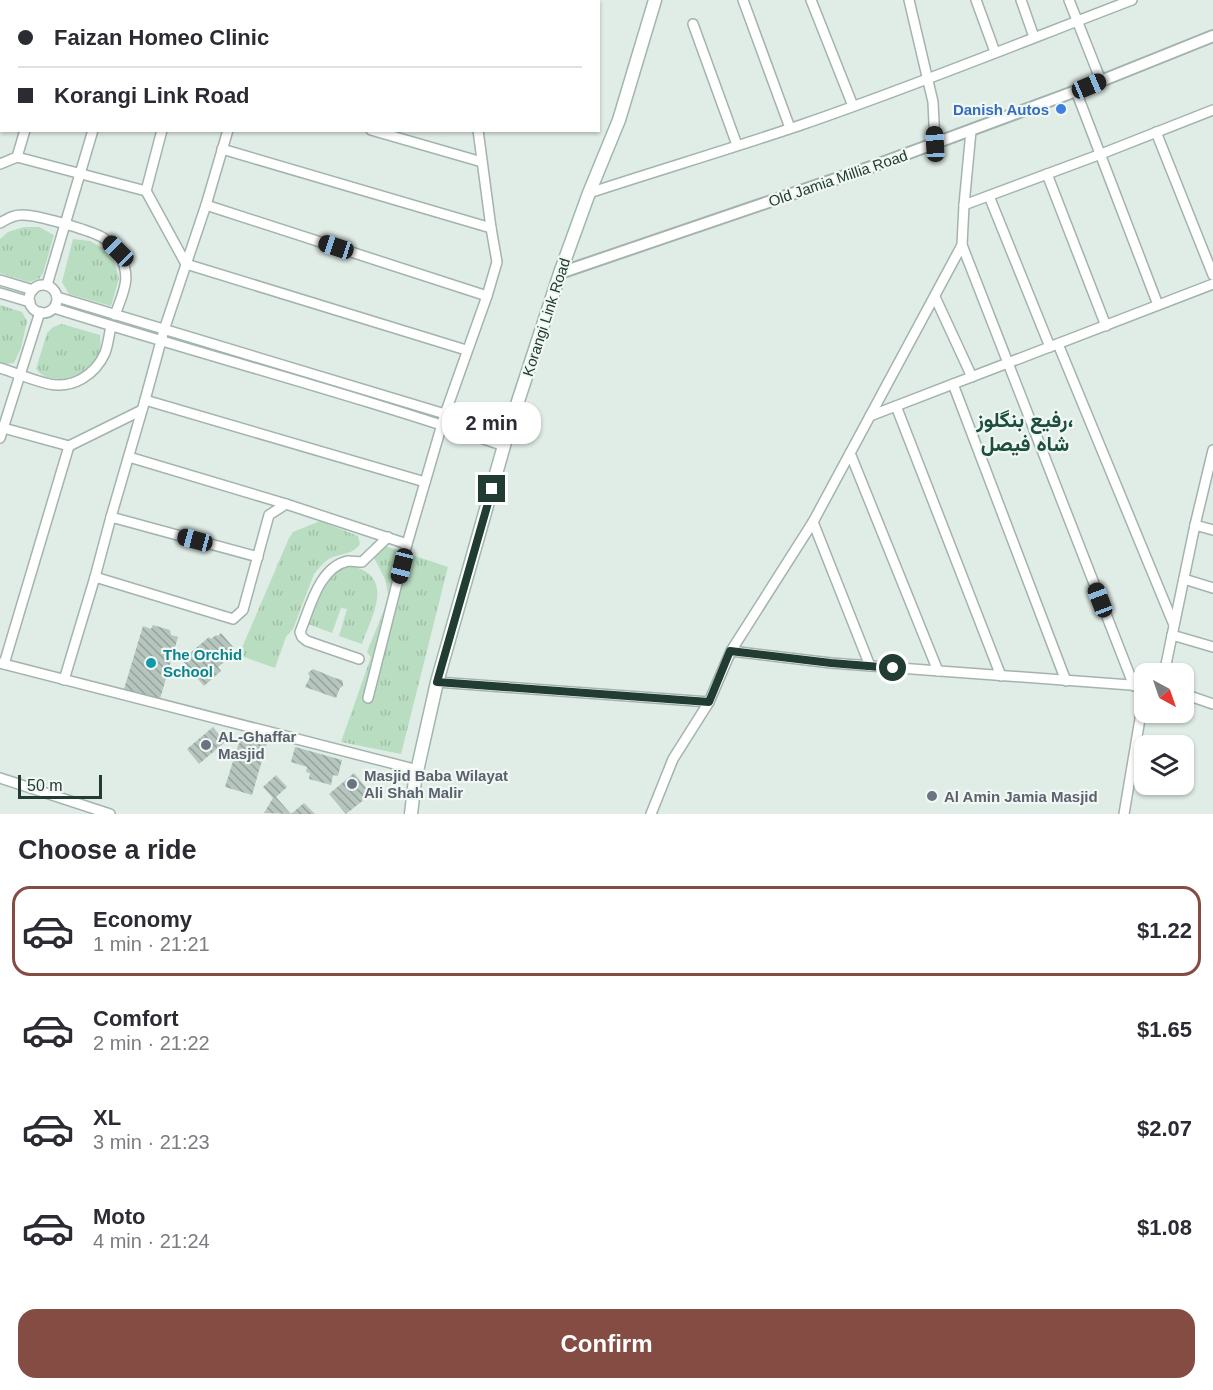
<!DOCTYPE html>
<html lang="en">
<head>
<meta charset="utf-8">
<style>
	body { margin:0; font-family:Arial,Vazirmatn,sans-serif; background:#f7f7f7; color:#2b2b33; height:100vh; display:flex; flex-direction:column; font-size:22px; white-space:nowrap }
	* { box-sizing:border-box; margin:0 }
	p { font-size:20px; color:#7c7c81 }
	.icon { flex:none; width:33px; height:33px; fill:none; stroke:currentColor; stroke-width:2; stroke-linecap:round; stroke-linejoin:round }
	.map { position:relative; height:814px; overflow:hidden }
	.drawer { display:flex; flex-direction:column; background:#fff; flex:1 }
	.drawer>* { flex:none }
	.guide { position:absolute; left:0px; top:0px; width:600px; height:132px; box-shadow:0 2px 4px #0004; display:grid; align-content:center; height:132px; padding:0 18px; background:#fff }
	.needle { width:39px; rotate:140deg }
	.controls { position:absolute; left:1134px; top:663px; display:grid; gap:12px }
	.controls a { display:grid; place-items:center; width:60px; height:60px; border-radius:12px; background:#fff; box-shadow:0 2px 4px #0004; font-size:30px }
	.scale { position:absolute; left:18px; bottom:15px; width:84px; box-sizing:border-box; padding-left:6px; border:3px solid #213c33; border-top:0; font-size:16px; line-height:21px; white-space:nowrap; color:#213c33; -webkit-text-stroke:4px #f1f8f4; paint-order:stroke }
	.end { position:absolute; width:27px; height:27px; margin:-14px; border:8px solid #213c33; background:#fff; box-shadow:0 0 0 3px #fff }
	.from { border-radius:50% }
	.bubble { position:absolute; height:42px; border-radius:18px; background:#fff; box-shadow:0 2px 4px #0004; font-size:20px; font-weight:800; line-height:42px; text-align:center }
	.car { position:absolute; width:18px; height:36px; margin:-18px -9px; border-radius:8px; box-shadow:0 0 4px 2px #0007; background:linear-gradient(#222 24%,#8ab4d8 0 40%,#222 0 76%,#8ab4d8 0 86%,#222 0) }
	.guide b { display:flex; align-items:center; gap:21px; height:57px; font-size:22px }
	.guide b+b { border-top:2px solid #e1e1e2 }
	.guide i { width:15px; height:15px; background:#2b2b33 }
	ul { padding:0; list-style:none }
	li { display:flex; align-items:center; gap:18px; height:90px; margin:0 12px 9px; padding:0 6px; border:3px solid transparent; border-radius:18px }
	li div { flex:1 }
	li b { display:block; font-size:22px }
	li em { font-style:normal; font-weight:800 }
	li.active { border-color:#854c43 }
	li>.icon { width:54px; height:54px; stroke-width:1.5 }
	h2 { padding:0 18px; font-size:27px; line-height:72px }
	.action { display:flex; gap:12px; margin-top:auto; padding:12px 18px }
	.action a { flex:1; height:69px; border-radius:18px; background:#854c43; color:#fff; font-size:24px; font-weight:800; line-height:69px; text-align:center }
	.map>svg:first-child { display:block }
	.grass { fill:url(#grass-tufts) }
	.building { fill:url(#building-back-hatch) }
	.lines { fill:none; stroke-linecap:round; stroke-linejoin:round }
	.minor-casing { stroke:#a3b4ad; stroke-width:12 }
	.tertiary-casing { stroke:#a3b4ad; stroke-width:14 }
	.secondary-casing { stroke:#9fb7ad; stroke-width:15 }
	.minor { stroke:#fff; stroke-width:9 }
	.tertiary { stroke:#fff; stroke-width:10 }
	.secondary { stroke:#fff; stroke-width:12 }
	.route { stroke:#213c33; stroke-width:8 }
	.shop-dot { fill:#3f7fe0; stroke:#f1f8f4; stroke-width:2 }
	.culture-dot { fill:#0f9aa8; stroke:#f1f8f4; stroke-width:2 }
	.worship-dot { fill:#6b7280; stroke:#f1f8f4; stroke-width:2 }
	.labels { text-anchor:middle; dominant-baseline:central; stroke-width:4.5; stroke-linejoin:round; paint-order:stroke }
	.shop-label { font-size:15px; font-weight:bold; fill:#366cbe; stroke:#f1f8f4; text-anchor:end }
	.street-label { font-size:15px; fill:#213c33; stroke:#f1f8f4 }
	.culture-label { font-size:15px; font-weight:bold; fill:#0d838f; stroke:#f1f8f4; text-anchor:start }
	.worship-label { font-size:15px; font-weight:bold; fill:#5b616d; stroke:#f1f8f4; text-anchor:start }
	.district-label { font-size:21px; font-weight:bold; fill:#1c4f40; stroke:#f1f8f4 }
</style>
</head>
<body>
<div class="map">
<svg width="1213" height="814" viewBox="0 0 1213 814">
	<defs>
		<pattern id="grass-tufts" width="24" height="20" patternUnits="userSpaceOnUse" patternTransform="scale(1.5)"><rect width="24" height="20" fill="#b9ddc1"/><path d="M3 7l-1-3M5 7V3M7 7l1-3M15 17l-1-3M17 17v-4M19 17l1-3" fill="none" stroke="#9fbfa6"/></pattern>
		<pattern id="building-back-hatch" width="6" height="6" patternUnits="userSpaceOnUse" patternTransform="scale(1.5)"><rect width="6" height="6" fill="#b6c6bf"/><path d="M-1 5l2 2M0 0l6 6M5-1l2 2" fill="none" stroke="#94a29c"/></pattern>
	</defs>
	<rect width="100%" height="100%" fill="#e0ece6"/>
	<g class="grass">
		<path d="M24,227H39L54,235L43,273L39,279L29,282L0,273V239L8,232Z"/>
		<path d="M73,239L90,241L104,249L114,262L119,278L111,306L69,294L62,282Z"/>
		<path d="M0,305L22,312L27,321L21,348L14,363L5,364L0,362Z"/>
		<path d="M62,324L100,335C101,343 101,351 97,358C86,377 52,389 36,369L47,333L53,327Z"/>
		<path d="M320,521L358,536L360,544C353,554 344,553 333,557C325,560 319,568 314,574L293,629L286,637L275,668L241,656V650L289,538L293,532Z"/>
		<path d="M373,542L448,567L401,754L341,742L371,657L367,652L388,600V593L385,579L369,548Z"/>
		<path d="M351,566C396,576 372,616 362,644L339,636L347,609L341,608L332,633L308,624L326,578L342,567Z"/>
	</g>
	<g class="building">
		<path d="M153,625L170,630L171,635L178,637L160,699L124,689L143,626L151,629Z"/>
		<path d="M221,633L233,647L230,650L232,651L227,655L229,658L218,667L221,671L204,686L182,660L209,637L211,639L216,635L218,636Z"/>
		<path d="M313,669L335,678L342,680L343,683V686L340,688L336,698L305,687L310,677L308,673Z"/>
		<path d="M213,727L225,742L199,764L187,749Z"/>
		<path d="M241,736L267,743L252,795L225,787Z"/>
		<path d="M295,747L342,760L338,776L333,775L331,785L309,779L310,773L306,772L307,767L291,762Z"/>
		<path d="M354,773L371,794L346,814L329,794Z"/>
		<path d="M276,775L287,787L276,797L291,814L264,813L273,798L263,787Z"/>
		<path d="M304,803L315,814H291Z"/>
	</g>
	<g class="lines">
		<defs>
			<g id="minor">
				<path d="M743,0L790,128"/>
				<path d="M811,0L853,106"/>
				<path d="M909,0L933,102L935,144"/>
				<path d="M976,0L995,52"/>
				<path d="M1021,0L1034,37"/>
				<path d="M1069,0L1101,81"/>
				<path d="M63,2L64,0"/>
				<path d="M133,2V0"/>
				<path d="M198,2V0"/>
				<path d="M263,2V0"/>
				<path d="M693,24L737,145"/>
				<path d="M1076,91L1158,305"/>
				<path d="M25,130L17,157L146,191L162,130"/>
				<path d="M371,130L482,162"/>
				<path d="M1156,132L1213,275"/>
				<path d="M222,149L491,228"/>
				<path d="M0,164L17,157"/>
				<path d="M1047,174L1106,326"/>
				<path d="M146,191L186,264L466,350"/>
				<path d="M589,193C659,170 730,149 801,125C912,87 1022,42 1132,0"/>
				<path d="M989,196L1050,347"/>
				<path d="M206,205L487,296"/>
				<path d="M964,205L1101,154L1213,110"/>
				<path d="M0,223C7,219 13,215 21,215C36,214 88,230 102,237C108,241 115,246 119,253C132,278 124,290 115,315"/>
				<path d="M962,245L1134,686"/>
				<path d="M0,280L33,290"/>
				<path d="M47,285L93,130"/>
				<circle cx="43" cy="299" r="14"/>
				<path d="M0,293L30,302"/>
				<path d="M57,297L445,414L507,435"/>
				<path d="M935,297L972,377"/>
				<path d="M54,308C203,355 356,395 504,446"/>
				<path d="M1058,344L1174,625"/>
				<path d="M0,368C16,373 32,380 49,384C73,389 95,375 105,353C108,345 109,335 111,326"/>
				<path d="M953,384L1066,681"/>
				<path d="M145,400L425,482"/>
				<path d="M896,406L1001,676"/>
				<path d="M870,416L1213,284"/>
				<path d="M0,427L69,446L142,410"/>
				<path d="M0,438L40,312"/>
				<path d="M850,453L938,671"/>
				<path d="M129,457L286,504"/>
				<path d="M111,517L258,557"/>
				<path d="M813,522L870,666"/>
				<path d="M1195,525L1213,530"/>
				<path d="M95,577L111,517L145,400L164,330L206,205L228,130"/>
				<path d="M1184,579L1213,588"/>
				<path d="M1172,635L1213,647"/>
				<path d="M731,651L831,663L1144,686"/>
				<path d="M359,659L307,641L302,637L300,632C310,608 319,567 348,561C352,561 358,562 362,562L388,537"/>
				<path d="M0,663L418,770"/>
				<path d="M4,664L69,446"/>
				<path d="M1164,674L1195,525L1213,450"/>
				<path d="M64,680L95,577L233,619L243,610L269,515L286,504L407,544L445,414L487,296L497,262L491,228L478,130"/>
				<path d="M437,682L709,702"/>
				<path d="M1184,694L1213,704"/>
				<path d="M368,698L407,544"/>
				<path d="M0,778L110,814"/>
				<path d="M651,814L673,759L709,702L731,651L813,522L962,245L964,205L971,131"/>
				<path d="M1124,814L1144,695"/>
			</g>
			<path id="tertiary" d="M560,273L871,167L1076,91L1213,36"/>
			<path id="secondary" d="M411,814L415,780L437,682L507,435L560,273L589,193L619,120L655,0"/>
		</defs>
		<use href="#minor" class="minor-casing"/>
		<use href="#tertiary" class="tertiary-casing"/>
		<use href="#secondary" class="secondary-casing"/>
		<use href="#minor" class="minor"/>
		<use href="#tertiary" class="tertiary"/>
		<use href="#secondary" class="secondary"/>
	</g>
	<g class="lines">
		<path class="route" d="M492,489L437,682L709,702L730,651L831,663L893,668"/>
	</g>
	<circle class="shop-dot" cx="1061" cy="109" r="6"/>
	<circle class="culture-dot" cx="151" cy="663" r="6"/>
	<g class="worship-dot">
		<circle cx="206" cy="745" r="6"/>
		<circle cx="352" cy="784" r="6"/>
		<circle cx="932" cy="796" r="6"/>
	</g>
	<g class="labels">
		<g class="shop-label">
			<text x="1049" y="109">Danish Autos</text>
		</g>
		<g class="street-label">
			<text transform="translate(838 178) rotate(-19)">Old Jamia Millia Road</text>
			<text transform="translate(546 317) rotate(-72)">Korangi Link Road</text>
		</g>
		<g class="culture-label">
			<text x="163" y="654">The Orchid<tspan x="163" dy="17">School</tspan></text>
		</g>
		<g class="worship-label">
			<text x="218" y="736">AL-Ghaffar<tspan x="218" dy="17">Masjid</tspan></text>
			<text x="364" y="775">Masjid Baba Wilayat<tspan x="364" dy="17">Ali Shah Malir</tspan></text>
			<text x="944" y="796">Al Amin Jamia Masjid</text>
		</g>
		<g class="district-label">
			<text x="1025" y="419">رفیع بنگلوز،<tspan x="1025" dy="24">شاہ فیصل</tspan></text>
		</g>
	</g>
</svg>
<div class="controls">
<a><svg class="needle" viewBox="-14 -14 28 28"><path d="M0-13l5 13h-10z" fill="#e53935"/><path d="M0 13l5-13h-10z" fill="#7c7c81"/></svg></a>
<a><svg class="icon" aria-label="layers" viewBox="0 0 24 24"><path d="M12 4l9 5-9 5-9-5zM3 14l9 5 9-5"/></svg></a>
</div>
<div class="scale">50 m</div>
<i class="end from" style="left:893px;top:668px"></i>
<i class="end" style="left:492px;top:489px"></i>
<div class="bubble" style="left:442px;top:402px;width:99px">2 min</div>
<i class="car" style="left:1089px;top:86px;rotate:67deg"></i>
<i class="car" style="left:935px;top:144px;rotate:357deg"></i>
<i class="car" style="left:336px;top:247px;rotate:288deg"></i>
<i class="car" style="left:118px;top:251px;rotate:315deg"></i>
<i class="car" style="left:195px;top:540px;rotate:285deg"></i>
<i class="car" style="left:402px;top:566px;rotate:194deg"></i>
<i class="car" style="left:1100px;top:600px;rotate:339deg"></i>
<div class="guide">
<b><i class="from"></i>Faizan Homeo Clinic</b>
<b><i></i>Korangi Link Road</b>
</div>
</div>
<section class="drawer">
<h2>Choose a ride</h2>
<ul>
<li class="active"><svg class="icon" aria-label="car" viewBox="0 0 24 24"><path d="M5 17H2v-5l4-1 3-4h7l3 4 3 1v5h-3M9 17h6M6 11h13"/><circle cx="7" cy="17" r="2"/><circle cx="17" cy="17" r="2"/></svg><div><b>Economy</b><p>1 min · 21:21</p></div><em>$1.22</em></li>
<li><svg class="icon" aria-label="car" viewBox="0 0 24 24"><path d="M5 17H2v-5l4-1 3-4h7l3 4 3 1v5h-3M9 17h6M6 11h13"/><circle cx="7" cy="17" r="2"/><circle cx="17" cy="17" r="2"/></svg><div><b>Comfort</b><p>2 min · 21:22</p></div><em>$1.65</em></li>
<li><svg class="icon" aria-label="car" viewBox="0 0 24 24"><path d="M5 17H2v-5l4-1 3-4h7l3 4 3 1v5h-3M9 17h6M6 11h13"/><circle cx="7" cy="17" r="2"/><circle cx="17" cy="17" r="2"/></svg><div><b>XL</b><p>3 min · 21:23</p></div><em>$2.07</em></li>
<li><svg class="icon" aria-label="car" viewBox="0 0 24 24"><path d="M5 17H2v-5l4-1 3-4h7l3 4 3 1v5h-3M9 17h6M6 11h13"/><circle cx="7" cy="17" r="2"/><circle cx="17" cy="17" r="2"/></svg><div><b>Moto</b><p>4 min · 21:24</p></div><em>$1.08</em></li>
</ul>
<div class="action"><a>Confirm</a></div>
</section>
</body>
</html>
